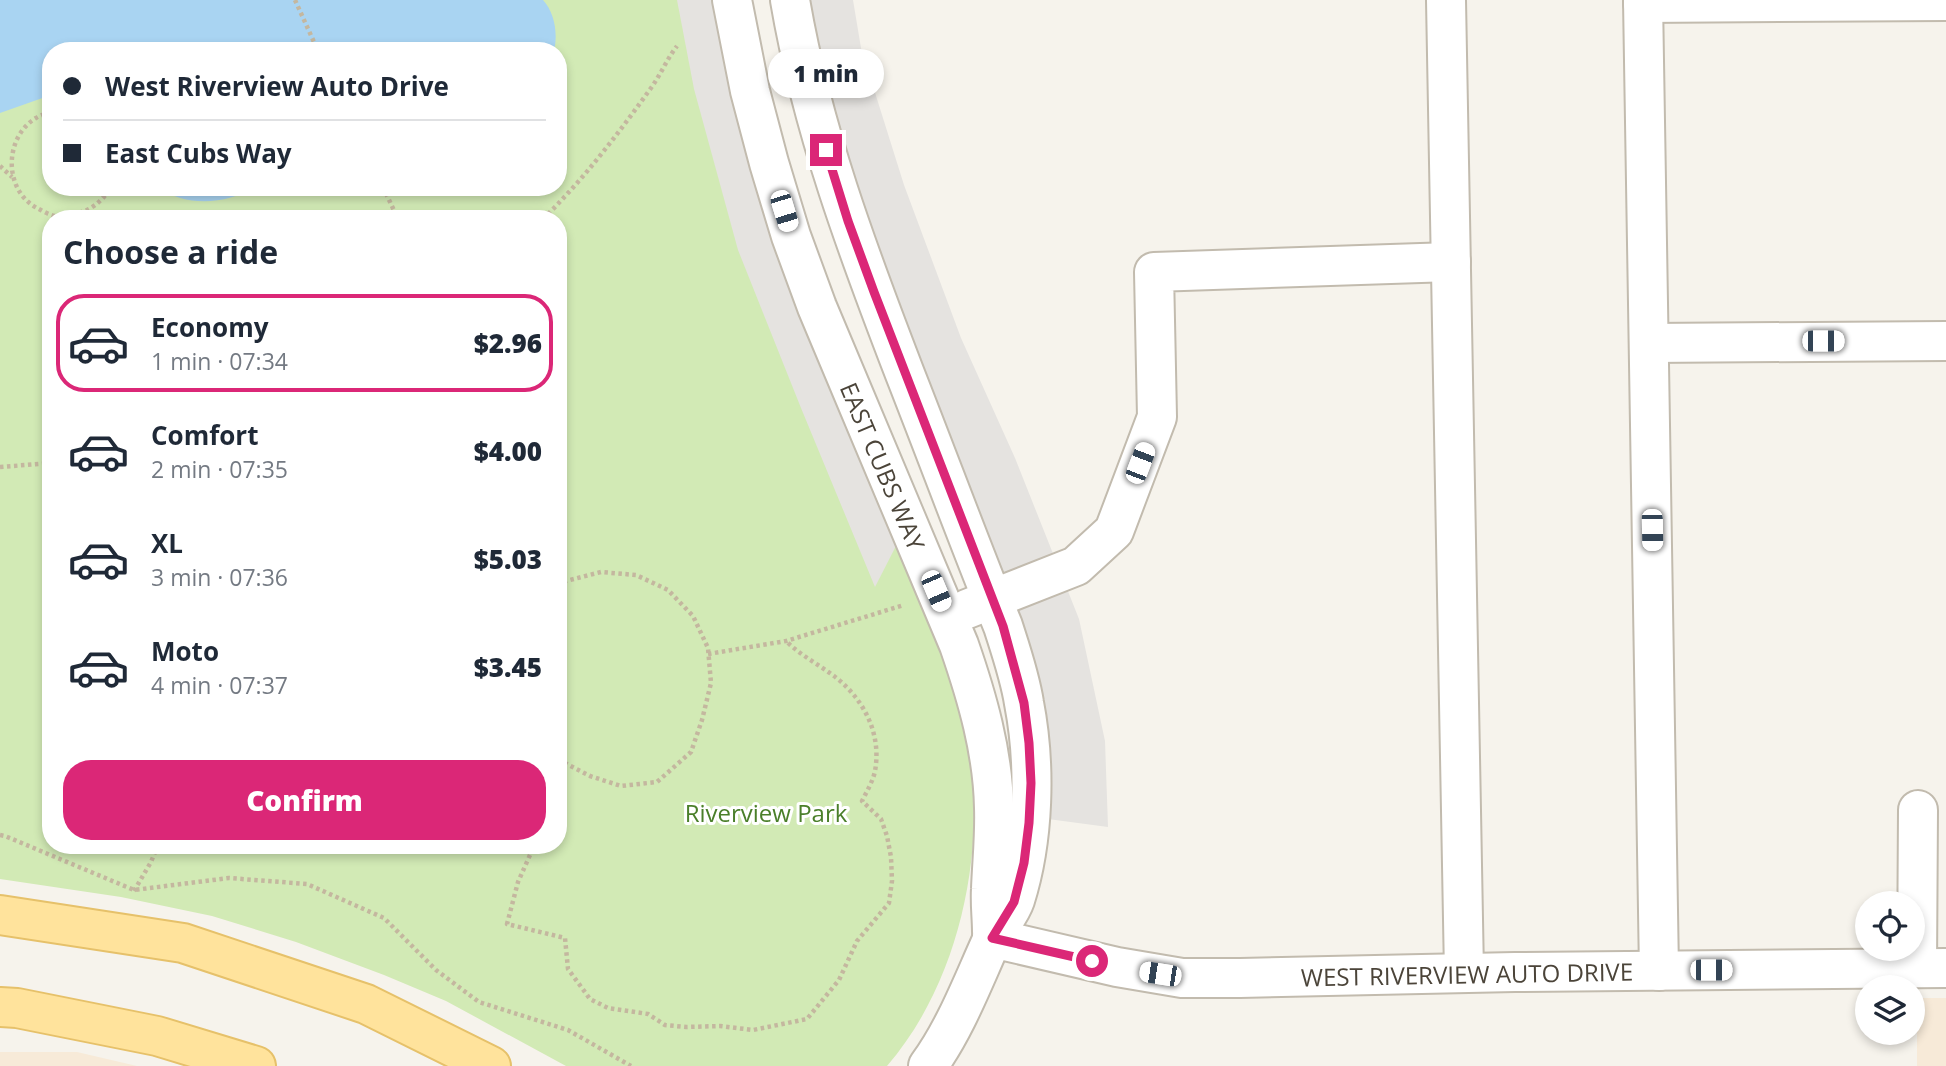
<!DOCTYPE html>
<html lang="en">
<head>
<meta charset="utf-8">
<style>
	body { margin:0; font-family:"Open Sans",sans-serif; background:#f2f2f3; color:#1f2937; height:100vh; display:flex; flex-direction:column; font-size:26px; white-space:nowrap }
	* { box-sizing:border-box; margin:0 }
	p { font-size:23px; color:#747a83 }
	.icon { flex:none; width:38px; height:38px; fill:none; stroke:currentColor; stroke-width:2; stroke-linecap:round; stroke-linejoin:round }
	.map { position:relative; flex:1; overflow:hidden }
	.side { position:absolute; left:42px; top:210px; width:525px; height:644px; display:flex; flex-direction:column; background:#fff; border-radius:28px; box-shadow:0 4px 10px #0003 }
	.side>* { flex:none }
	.guide { position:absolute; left:42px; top:42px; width:525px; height:154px; border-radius:28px; box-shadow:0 4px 10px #0003; display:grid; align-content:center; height:154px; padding:0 21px; background:#fff }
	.tools { position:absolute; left:1855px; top:891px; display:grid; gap:14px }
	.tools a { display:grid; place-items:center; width:70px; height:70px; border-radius:50%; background:#fff; box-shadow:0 4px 10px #0003; font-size:35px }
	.end { position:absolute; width:32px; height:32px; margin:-16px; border:9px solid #db2777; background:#fff; box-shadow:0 0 0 4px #fff }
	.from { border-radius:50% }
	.bubble { position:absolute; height:49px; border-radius:24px; background:#fff; box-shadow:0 4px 10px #0003; font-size:23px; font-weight:800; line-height:49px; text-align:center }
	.car { position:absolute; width:21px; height:42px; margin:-21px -10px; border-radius:9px; box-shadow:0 0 5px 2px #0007; background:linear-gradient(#fff 24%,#345 0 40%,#fff 0 76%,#345 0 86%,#fff 0) }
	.guide b { display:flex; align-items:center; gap:24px; height:66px; font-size:26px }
	.guide b+b { border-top:2px solid #e0e1e3 }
	.guide i { width:18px; height:18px; background:#1f2937 }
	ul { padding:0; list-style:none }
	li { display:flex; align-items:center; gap:21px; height:98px; margin:0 14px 10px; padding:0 7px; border:4px solid transparent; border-radius:28px }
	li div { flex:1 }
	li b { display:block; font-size:26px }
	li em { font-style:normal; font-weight:800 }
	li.current { border-color:#db2777 }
	li>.icon { width:63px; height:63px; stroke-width:1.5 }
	h2 { padding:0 21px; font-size:32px; line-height:84px }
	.button { display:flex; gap:14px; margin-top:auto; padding:14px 21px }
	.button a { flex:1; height:80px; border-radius:28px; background:#db2777; color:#fff; font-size:28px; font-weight:800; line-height:80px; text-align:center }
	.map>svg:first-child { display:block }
	.commercial { fill:#f7ead8 }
	.green { fill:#d2eab5; fill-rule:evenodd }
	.parking { fill:#e5e3e0 }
	.water { fill:#a9d4f2 }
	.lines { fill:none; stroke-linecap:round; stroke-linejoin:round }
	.minor-casing { stroke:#c2bbae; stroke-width:42 }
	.major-casing { stroke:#e6c16a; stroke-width:42 }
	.path { stroke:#c4b79f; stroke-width:4.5; stroke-dasharray:3.5 3.5; stroke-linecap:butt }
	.minor { stroke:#fff; stroke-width:38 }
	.major { stroke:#ffe39c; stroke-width:38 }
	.route { stroke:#db2777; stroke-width:9 }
	.labels { text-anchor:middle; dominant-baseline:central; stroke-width:6; stroke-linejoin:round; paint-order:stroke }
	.street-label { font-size:24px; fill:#4b4439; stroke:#fff }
	.park-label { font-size:24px; fill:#4a7f2a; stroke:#fff }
</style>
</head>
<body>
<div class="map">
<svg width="1946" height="1066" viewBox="0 0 1946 1066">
	<rect width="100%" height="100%" fill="#f6f3ec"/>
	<g class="commercial">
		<rect x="1917" y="998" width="29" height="68"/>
		<path d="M0,1052H77L137,1066H0Z"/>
	</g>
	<path class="green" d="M0,0H716L960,706C964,727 971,749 973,770C981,873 955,987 887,1066H566L446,1001L384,975L296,942L212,916L121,897L0,879ZM51,51H558V187H51ZM51,219H558V845H51Z"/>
	<g class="parking">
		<path d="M677,0H716L897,544L875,587L801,408L738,250L694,89Z"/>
		<path d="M792,0H853L861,48L904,185L961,338L1015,458L1079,619L1105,741L1108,827L1048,819L959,482Z"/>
	</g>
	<g class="water">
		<path d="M0,0H543C555,13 558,34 554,51H51V95L0,113Z"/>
		<path d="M159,187H255C227,204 186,208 159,187Z"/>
	</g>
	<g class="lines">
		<defs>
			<g id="minor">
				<path d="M732,0L750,91L769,163L791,236L817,307L959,645C977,697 993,752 994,808C995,835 992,862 991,889C990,903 992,918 992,932"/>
				<path d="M790,0C812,129 858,252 905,374C938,458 969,542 1003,626C1011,651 1020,677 1024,703C1036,765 1034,840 1015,900C1010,915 997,927 991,942C972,984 955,1029 928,1066"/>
				<path d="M1446,0L1464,973"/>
				<path d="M1643,0L1659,971"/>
				<path d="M1643,3L1946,1"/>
				<path d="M1649,343L1946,341"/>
				<path d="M967,609L1076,566L1114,531L1157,417L1154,272L1451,262"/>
				<path d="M992,938L1117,967L1182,978H1240L1515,972L1946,968"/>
				<path d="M1917,968L1918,810"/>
			</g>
			<g id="major">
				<path d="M0,915L183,943L366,1004L491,1066"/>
				<path d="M0,1007L17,1008L157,1036L256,1066"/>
			</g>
		</defs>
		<use href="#minor" class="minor-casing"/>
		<use href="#major" class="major-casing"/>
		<g class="path">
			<path d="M295,0L318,51"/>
			<path d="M51,112C46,114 40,115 36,118C4,137 3,190 37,208C43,211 50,216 57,216C62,216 68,215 73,214C89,212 102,202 111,187"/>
			<path d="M0,166L12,177"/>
			<path d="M383,187L398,219"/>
			<path d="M543,219C584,179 618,134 651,88C661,74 667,59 677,46"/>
			<path d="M0,467L51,463"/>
			<path d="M558,563L566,581"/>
			<path d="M558,586L566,581L601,572L636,575L668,590L693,616L708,648L711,683L702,720L691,752L657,782L621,786L590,776L563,762L558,758"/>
			<path d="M708,654L786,641L904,605"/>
			<path d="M0,835L5,836L134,890L229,878L307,884L384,918L436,970L479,1002L568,1030L631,1066"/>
			<path d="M530,855L518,882L507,924L565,938L568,969L590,999L608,1008L648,1014L665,1025L686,1027L720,1026L753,1030L807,1019L839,980L857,941L889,903L892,881L891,857L887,836L881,819L862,801C867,791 873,781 875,771C882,733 863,698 834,676C818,664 800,655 786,641"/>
			<path d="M134,891L151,862L158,845"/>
		</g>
		<use href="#minor" class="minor"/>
		<use href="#major" class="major"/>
	</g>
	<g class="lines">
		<path class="route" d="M826,150L848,221L874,292L1003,626L1024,703L1029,743L1031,783L1029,823L1024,863L1014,902L992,938L1092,961"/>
	</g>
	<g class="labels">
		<g class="street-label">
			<text transform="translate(883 466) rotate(67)">EAST CUBS WAY</text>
			<text transform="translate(1467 974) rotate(-1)">WEST RIVERVIEW AUTO DRIVE</text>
		</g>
		<g class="park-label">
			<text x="766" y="812">Riverview Park</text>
		</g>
	</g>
</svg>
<div class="tools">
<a><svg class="icon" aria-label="locate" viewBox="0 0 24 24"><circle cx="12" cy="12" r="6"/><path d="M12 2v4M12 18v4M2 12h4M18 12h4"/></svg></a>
<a><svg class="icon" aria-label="layers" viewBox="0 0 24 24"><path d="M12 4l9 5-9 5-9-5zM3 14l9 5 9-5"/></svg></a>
</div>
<i class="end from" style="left:1092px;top:961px"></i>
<i class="end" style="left:826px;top:150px"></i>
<div class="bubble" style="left:768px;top:49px;width:116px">1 min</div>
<i class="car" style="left:784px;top:211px;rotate:163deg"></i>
<i class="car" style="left:1823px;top:341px;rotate:90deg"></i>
<i class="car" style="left:1140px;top:463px;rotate:21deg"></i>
<i class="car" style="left:1652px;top:530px;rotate:179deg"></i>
<i class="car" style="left:936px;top:591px;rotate:157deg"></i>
<i class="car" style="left:1711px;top:970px;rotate:90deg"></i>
<i class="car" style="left:1160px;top:974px;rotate:279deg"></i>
<div class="guide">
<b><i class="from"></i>West Riverview Auto Drive</b>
<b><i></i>East Cubs Way</b>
</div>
<section class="side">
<h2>Choose a ride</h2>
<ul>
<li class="current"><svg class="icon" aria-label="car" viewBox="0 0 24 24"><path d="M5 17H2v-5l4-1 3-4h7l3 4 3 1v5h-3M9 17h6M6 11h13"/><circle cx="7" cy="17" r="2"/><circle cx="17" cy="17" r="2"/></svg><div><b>Economy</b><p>1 min · 07:34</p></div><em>$2.96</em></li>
<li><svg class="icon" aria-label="car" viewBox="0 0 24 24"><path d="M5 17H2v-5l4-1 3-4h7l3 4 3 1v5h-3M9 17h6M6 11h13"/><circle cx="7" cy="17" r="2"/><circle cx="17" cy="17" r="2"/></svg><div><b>Comfort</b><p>2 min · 07:35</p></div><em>$4.00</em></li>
<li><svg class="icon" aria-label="car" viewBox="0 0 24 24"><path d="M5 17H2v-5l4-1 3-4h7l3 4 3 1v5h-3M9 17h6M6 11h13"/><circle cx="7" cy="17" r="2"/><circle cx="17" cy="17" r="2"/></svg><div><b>XL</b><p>3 min · 07:36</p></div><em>$5.03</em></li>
<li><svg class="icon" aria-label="car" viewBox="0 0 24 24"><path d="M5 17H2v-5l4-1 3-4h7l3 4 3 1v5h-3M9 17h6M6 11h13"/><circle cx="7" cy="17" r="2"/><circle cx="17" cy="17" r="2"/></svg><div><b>Moto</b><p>4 min · 07:37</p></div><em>$3.45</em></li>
</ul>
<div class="button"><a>Confirm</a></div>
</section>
</div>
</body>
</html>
